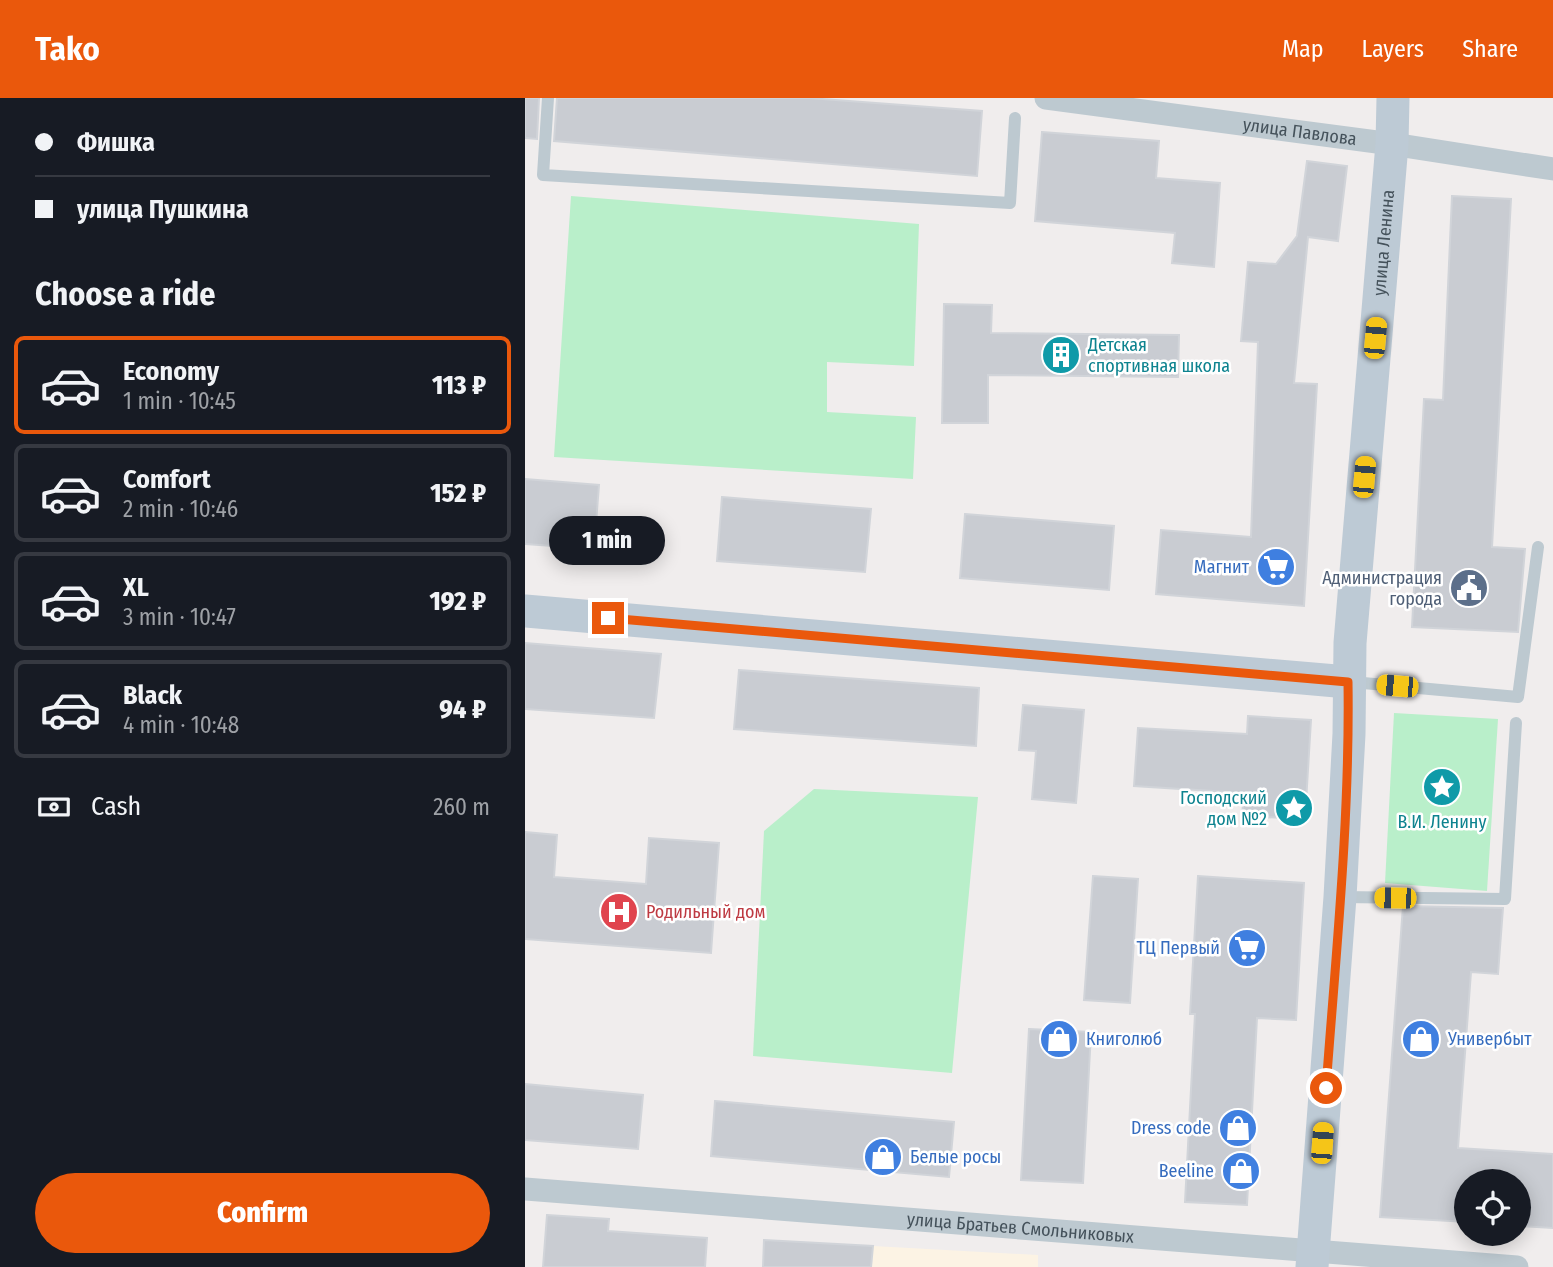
<!DOCTYPE html>
<html lang="en">
<head>
<meta charset="utf-8">
<style>
	body { margin:0; font-family:"Fira Sans Condensed",sans-serif; background:#20242c; color:#f1f3f6; height:100vh; display:flex; flex-direction:column; font-size:26px; white-space:nowrap }
	* { box-sizing:border-box; margin:0 }
	p { font-size:23px; color:#9ea1a6 }
	.icon { flex:none; width:38px; height:38px; fill:none; stroke:currentColor; stroke-width:2; stroke-linecap:round; stroke-linejoin:round }
	.map { position:relative; flex:1; overflow:hidden }
	.panel { display:flex; flex-direction:column; background:#171b24; width:525px }
	.panel>* { flex:none }
	.hud { display:grid; align-content:center; height:154px; padding:0 35px; background:#171b24 }
	.fabs { position:absolute; left:929px; top:1071px; display:grid; gap:14px }
	.fabs a { display:grid; place-items:center; width:77px; height:77px; border-radius:50%; background:#171b24; box-shadow:0 4px 18px #0003; font-size:35px }
	.end { position:absolute; width:32px; height:32px; margin:-16px; border:9px solid #ea580c; background:#fff; box-shadow:0 0 0 4px #fff }
	.from { border-radius:50% }
	.bubble { position:absolute; height:49px; border-radius:24px; background:#171b24; box-shadow:0 4px 18px #0003; font-size:23px; font-weight:800; line-height:49px; text-align:center }
	.car { position:absolute; width:21px; height:42px; margin:-21px -10px; border-radius:9px; box-shadow:0 0 5px 2px #0007; background:linear-gradient(#f5c518 24%,#345 0 40%,#f5c518 0 76%,#345 0 86%,#f5c518 0) }
	.hud b { display:flex; align-items:center; gap:24px; height:66px; font-size:26px }
	.hud b+b { border-top:2px solid #363941 }
	.hud i { width:18px; height:18px; background:#f1f3f6 }
	ul { padding:0; list-style:none }
	li { display:flex; align-items:center; gap:21px; height:98px; margin:0 14px 10px; padding:0 21px; border:4px solid #363941; border-radius:10px }
	li div { flex:1 }
	li b { display:block; font-size:26px }
	li em { font-style:normal; font-weight:800 }
	li.selected { border-color:#ea580c }
	li>.icon { width:63px; height:63px; stroke-width:1.5 }
	h2 { padding:0 35px; font-size:32px; line-height:84px }
	.pay { display:flex; align-items:center; gap:18px; height:77px; padding:0 35px; font-size:26px }
	.pay p { margin-inline-start:auto }
	.action { display:flex; gap:14px; margin-top:auto; padding:14px 35px }
	.action a { flex:1; height:80px; border-radius:42px; background:#ea580c; color:#fff; font-size:28px; font-weight:800; line-height:80px; text-align:center }
	header { display:flex; align-items:center; gap:42px; box-sizing:border-box; height:98px; padding:0 35px; background:#ea580c; color:#fff }
	header strong { font-size:33px }
	nav { display:flex; gap:38px; margin-inline-start:auto; font-size:24px }
	main { display:flex; flex:1; min-height:0 }
	.map>svg:first-child { display:block }
	.commercial { fill:#fcf3e4 }
	.green { fill:#b9efca }
	.building { fill:#c9ccd2; stroke:#d1d4d9; stroke-width:2 }
	.lines { fill:none; stroke-linecap:round; stroke-linejoin:round }
	.lane { stroke:#bdc9d0; stroke-width:12 }
	.street { stroke:#bdc9d0; stroke-width:23 }
	.secondary { stroke:#bdcad5; stroke-width:33 }
	.route { stroke:#ea580c; stroke-width:9 }
	.labels { text-anchor:middle; dominant-baseline:central; stroke-width:5; stroke-linejoin:round; paint-order:stroke }
	.street-label { font-size:18px; fill:#45525b; stroke:#fff }
	.culture-label { font-size:18px; fill:#0d838f; stroke:#fff; text-anchor:start }
	.shop-label { font-size:18px; fill:#366cbe; stroke:#fff; text-anchor:end }
	.service-label { font-size:18px; fill:#4e5e75; stroke:#fff; text-anchor:end }
	.health-label { font-size:18px; fill:#be3a42; stroke:#fff; text-anchor:start }
</style>
</head>
<body>
<header>
<strong>Tako</strong>
<nav><a>Map</a><a>Layers</a><a>Share</a></nav>
</header>
<main>
<section class="panel">
<div class="hud">
<b><i class="from"></i>Фишка</b>
<b><i></i>улица Пушкина</b>
</div>
<h2>Choose a ride</h2>
<ul>
<li class="selected"><svg class="icon" aria-label="car" viewBox="0 0 24 24"><path d="M5 17H2v-5l4-1 3-4h7l3 4 3 1v5h-3M9 17h6M6 11h13"/><circle cx="7" cy="17" r="2"/><circle cx="17" cy="17" r="2"/></svg><div><b>Economy</b><p>1 min · 10:45</p></div><em>113 ₽</em></li>
<li><svg class="icon" aria-label="car" viewBox="0 0 24 24"><path d="M5 17H2v-5l4-1 3-4h7l3 4 3 1v5h-3M9 17h6M6 11h13"/><circle cx="7" cy="17" r="2"/><circle cx="17" cy="17" r="2"/></svg><div><b>Comfort</b><p>2 min · 10:46</p></div><em>152 ₽</em></li>
<li><svg class="icon" aria-label="car" viewBox="0 0 24 24"><path d="M5 17H2v-5l4-1 3-4h7l3 4 3 1v5h-3M9 17h6M6 11h13"/><circle cx="7" cy="17" r="2"/><circle cx="17" cy="17" r="2"/></svg><div><b>XL</b><p>3 min · 10:47</p></div><em>192 ₽</em></li>
<li><svg class="icon" aria-label="car" viewBox="0 0 24 24"><path d="M5 17H2v-5l4-1 3-4h7l3 4 3 1v5h-3M9 17h6M6 11h13"/><circle cx="7" cy="17" r="2"/><circle cx="17" cy="17" r="2"/></svg><div><b>Black</b><p>4 min · 10:48</p></div><em>94 ₽</em></li>
</ul>
<div class="pay"><svg class="icon" aria-label="cash" viewBox="0 0 24 24"><path d="M3 7h18v10H3z"/><circle cx="12" cy="12" r="2"/></svg>Cash<p>260 m</p></div>
<div class="action"><a>Confirm</a></div>
</section>
<div class="map">
<svg width="1028" height="1169" viewBox="0 0 1028 1169">
	<rect width="100%" height="100%" fill="#f0eded"/>
	<path class="commercial" d="M348,1148L513,1157V1169H347Z"/>
	<g class="green">
		<path d="M46,98L394,126L389,268L302,264V314L391,319L388,381L29,359Z"/>
		<path d="M869,615L973,621L962,793L860,785Z"/>
		<path d="M289,691L453,699L427,975L228,958L239,733Z"/>
	</g>
	<g class="building">
		<path d="M0,0H14L12,41L0,40Z"/>
		<path d="M32,0H284L457,13L452,78L29,43Z"/>
		<path d="M517,34L634,43L631,80L695,85L689,169L647,165L650,135L510,123Z"/>
		<path d="M782,63L822,68L813,143L783,139L769,285L792,286L779,508L631,496L636,432L726,439L733,244L716,243L723,164L751,166L772,138Z"/>
		<path d="M927,98L986,101L967,449L1000,451L993,534L887,529L899,301L918,302Z"/>
		<path d="M419,206L467,207L466,235L654,237L653,279L463,277V325H417Z"/>
		<path d="M0,381L74,387L69,451L0,446Z"/>
		<path d="M197,399L346,411L340,474L192,463Z"/>
		<path d="M440,416L589,428L584,492L435,480Z"/>
		<path d="M0,545L136,556L129,620L0,611Z"/>
		<path d="M214,572L454,590L451,648L209,631Z"/>
		<path d="M498,607L559,612L551,705L507,701L511,653L494,652Z"/>
		<path d="M723,618L786,622L780,721L717,718L719,695L609,688L613,630L722,636Z"/>
		<path d="M0,734L32,737L29,779L121,786L124,740L194,745L186,855L0,841Z"/>
		<path d="M568,778L613,781L605,905L559,902Z"/>
		<path d="M673,778L779,785L771,922L732,920L722,1107L660,1104L670,916H665Z"/>
		<path d="M878,808L978,810L973,876L946,874L933,1050L1028,1056V1130L994,1128V1083H942V1124L855,1119Z"/>
		<path d="M504,931L566,934L558,1085L496,1082Z"/>
		<path d="M0,986L118,997L113,1051L0,1042Z"/>
		<path d="M190,1003L429,1024L424,1079L186,1058Z"/>
		<path d="M22,1117L84,1121L83,1133L182,1140L180,1169H18Z"/>
		<path d="M239,1142L348,1148L346,1169H238Z"/>
	</g>
	<g class="lines">
		<g class="lane">
			<path d="M23,0L18,77L485,105L490,20"/>
			<path d="M827,584L993,599L1013,449"/>
			<path d="M816,799L980,801L991,625"/>
		</g>
		<g class="street">
			<path id="s1" d="M521,0L867,46L1028,71"/>
			<path id="s2" d="M0,1091L992,1169"/>
		</g>
		<g class="secondary">
			<path d="M0,513L823,584"/>
			<path id="s3" d="M787,1169L815,799L824,636L825,545L867,46L868,0"/>
		</g>
	</g>
	<g class="lines">
		<path class="route" d="M83,520L823,584C825,719 811,855 801,990"/>
	</g>
	<defs>
		<symbol id="building-disc" viewBox="-11 -11 22 22"><circle r="9.5" fill="#0f9aa8" stroke="#fff"/><path d="M-4-6H4V6H1V3H-1V6H-4ZM-2.5-4.3h1.7v1.8h-1.7ZM.8-4.3h1.7v1.8H.8ZM-2.5-1h1.7V.8h-1.7ZM.8-1h1.7V.8H.8Z" fill="#fff"/></symbol>
		<symbol id="supermarket-disc" viewBox="-11 -11 22 22"><circle r="9.5" fill="#3f7fe0" stroke="#fff"/><path d="M-6-5.5h2.5l.6 2H6L4.5 2H-2.5L-4.4-4H-6ZM-1.5 3.2a1.3 1.3 0 1 0 .1 0ZM3 3.2a1.3 1.3 0 1 0 .1 0Z" fill="#fff"/></symbol>
		<symbol id="civic-disc" viewBox="-11 -11 22 22"><circle r="9.5" fill="#5c6f8a" stroke="#fff"/><path d="M-.6-6.5H3V-4.5H.6V-3L4-1V1h2V6H-6V1h2V-1L-.6-3ZM-1.2 2.5V6h2.4V2.5Z" fill="#fff"/></symbol>
		<symbol id="sight-disc" viewBox="-11 -11 22 22"><circle r="9.5" fill="#0f9aa8" stroke="#fff"/><path d="M0-6L1.8-2.2L6-1.7L2.9 1.2L3.7 5.4L0 3.3L-3.7 5.4L-2.9 1.2L-6-1.7L-1.8-2.2Z" fill="#fff"/></symbol>
		<symbol id="hospital-disc" viewBox="-11 -11 22 22"><circle r="9.5" fill="#e0444e" stroke="#fff"/><path d="M-5-5h3v3.5h4V-5h3V5h-3V1.5h-4V5h-3Z" fill="#fff"/></symbol>
		<symbol id="shop-disc" viewBox="-11 -11 22 22"><circle r="9.5" fill="#3f7fe0" stroke="#fff"/><path d="M-5-2.5h2.3a2.7 3.5 0 0 1 5.4 0H5L5.5 6h-11ZM-1.5-2.5h3a1.5 2.3 0 0 0-3 0Z" fill="#fff"/></symbol>
	</defs>
	<g fill-rule="evenodd">
		<use href="#building-disc" x="514" y="235" width="44" height="44"/>
		<use href="#supermarket-disc" x="729" y="447" width="44" height="44"/>
		<use href="#civic-disc" x="922" y="468" width="44" height="44"/>
		<use href="#sight-disc" x="895" y="667" width="44" height="44"/>
		<use href="#sight-disc" x="747" y="688" width="44" height="44"/>
		<use href="#hospital-disc" x="72" y="792" width="44" height="44"/>
		<use href="#supermarket-disc" x="700" y="828" width="44" height="44"/>
		<use href="#shop-disc" x="512" y="919" width="44" height="44"/>
		<use href="#shop-disc" x="874" y="919" width="44" height="44"/>
		<use href="#shop-disc" x="691" y="1008" width="44" height="44"/>
		<use href="#shop-disc" x="336" y="1037" width="44" height="44"/>
		<use href="#shop-disc" x="694" y="1051" width="44" height="44"/>
	</g>
	<g class="labels">
		<g class="street-label">
			<text stroke="none"><textPath href="#s1" startOffset="256">улица Павлова</textPath></text>
			<text stroke="none"><textPath href="#s3" startOffset="1027">улица Ленина</textPath></text>
			<text stroke="none"><textPath href="#s2" startOffset="497">улица Братьев Смольниковых</textPath></text>
		</g>
		<g class="culture-label">
			<text x="563" y="247">Детская<tspan x="563" dy="21">спортивная школа</tspan></text>
			<text x="742" y="700" text-anchor="end">Господский<tspan x="742" dy="21">дом №2</tspan></text>
			<text x="917" y="724" text-anchor="middle">В.И. Ленину</text>
		</g>
		<g class="shop-label">
			<text x="724" y="469">Магнит</text>
			<text x="695" y="850">ТЦ Первый</text>
			<text x="561" y="941" text-anchor="start">Книголюб</text>
			<text x="923" y="941" text-anchor="start">Универбыт</text>
			<text x="686" y="1030">Dress code</text>
			<text x="385" y="1059" text-anchor="start">Белые росы</text>
			<text x="689" y="1073">Beeline</text>
		</g>
		<g class="service-label">
			<text x="917" y="480">Администрация<tspan x="917" dy="21">города</tspan></text>
		</g>
		<g class="health-label">
			<text x="121" y="814">Родильный дом</text>
		</g>
	</g>
</svg>
<div class="fabs">
<a><svg class="icon" aria-label="locate" viewBox="0 0 24 24"><circle cx="12" cy="12" r="6"/><path d="M12 2v4M12 18v4M2 12h4M18 12h4"/></svg></a>
</div>
<i class="end from" style="left:801px;top:990px"></i>
<i class="end" style="left:83px;top:520px"></i>
<div class="bubble" style="left:24px;top:418px;width:116px">1 min</div>
<i class="car" style="left:850px;top:240px;rotate:5deg"></i>
<i class="car" style="left:839px;top:379px;rotate:5deg"></i>
<i class="car" style="left:872px;top:588px;rotate:275deg"></i>
<i class="car" style="left:870px;top:800px;rotate:271deg"></i>
<i class="car" style="left:797px;top:1045px;rotate:4deg"></i>
</div>
</main>
</body>
</html>
